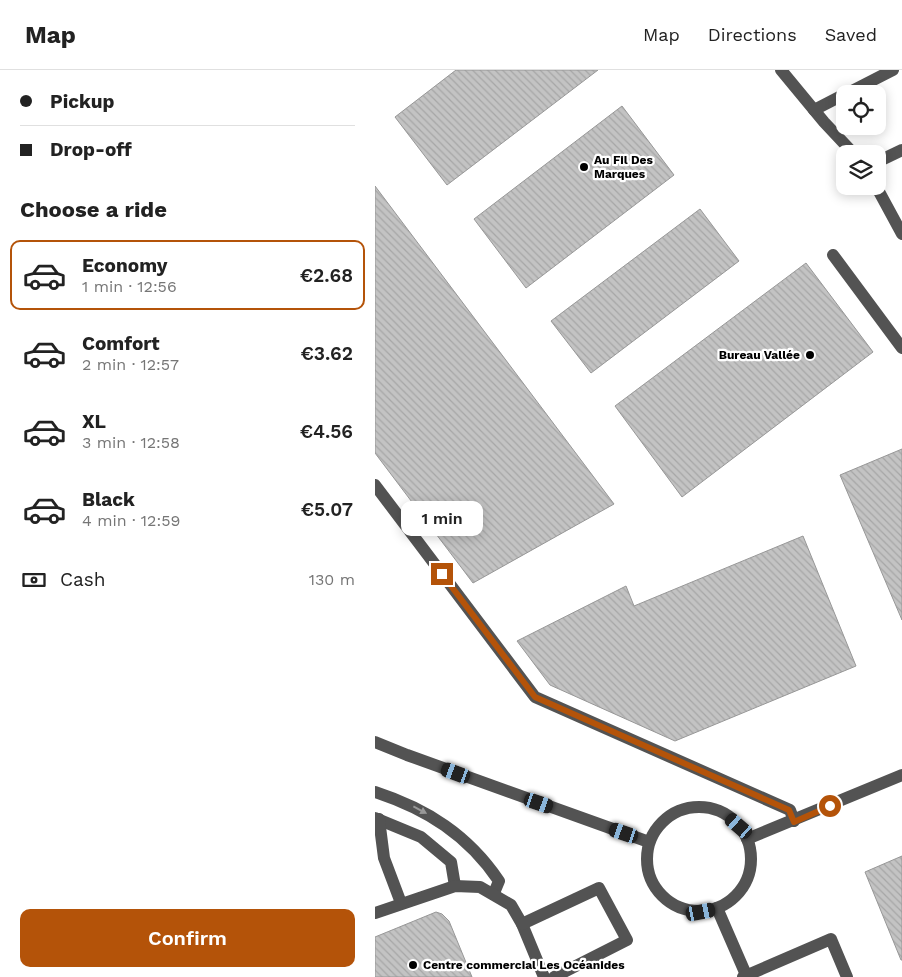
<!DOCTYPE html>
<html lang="en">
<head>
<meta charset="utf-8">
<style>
	body { margin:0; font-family:"Work Sans",sans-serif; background:#f2f2f2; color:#222; height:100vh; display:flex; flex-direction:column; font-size:19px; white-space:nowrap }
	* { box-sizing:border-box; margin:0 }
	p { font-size:16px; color:#767676 }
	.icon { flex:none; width:28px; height:28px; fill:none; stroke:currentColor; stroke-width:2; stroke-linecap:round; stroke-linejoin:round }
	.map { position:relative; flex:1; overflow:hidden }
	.panel { display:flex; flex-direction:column; background:#fff; width:375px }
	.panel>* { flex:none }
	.banner { display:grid; align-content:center; height:110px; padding:0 20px; background:#fff }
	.tools { position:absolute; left:461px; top:15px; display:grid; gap:10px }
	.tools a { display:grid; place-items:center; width:50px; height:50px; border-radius:10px; background:#fff; box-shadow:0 2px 12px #0003; font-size:25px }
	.end { position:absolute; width:22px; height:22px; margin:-11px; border:6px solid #b45309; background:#fff; box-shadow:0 0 0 2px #fff }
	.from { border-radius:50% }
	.bubble { position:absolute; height:35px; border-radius:10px; background:#fff; box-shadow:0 2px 12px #0003; font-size:16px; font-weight:600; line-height:35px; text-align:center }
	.car { position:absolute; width:15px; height:30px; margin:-15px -8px; border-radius:6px; box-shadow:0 0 4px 1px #0007; background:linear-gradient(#222 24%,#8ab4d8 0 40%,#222 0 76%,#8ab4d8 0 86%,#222 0) }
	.banner b { display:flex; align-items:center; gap:18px; height:48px; font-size:19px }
	.banner b+b { border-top:1px solid #e0e0e0 }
	.banner i { width:12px; height:12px; background:#222 }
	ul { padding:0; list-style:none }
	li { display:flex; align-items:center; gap:15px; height:70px; margin:0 10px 8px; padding:0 10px; border:2px solid transparent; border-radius:10px }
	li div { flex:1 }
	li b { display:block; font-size:19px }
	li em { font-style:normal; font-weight:600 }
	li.active { border-color:#b45309 }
	li>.icon { width:45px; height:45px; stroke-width:1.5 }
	h2 { padding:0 20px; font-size:22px; line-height:60px }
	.pay { display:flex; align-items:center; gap:12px; height:55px; padding:0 20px; font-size:19px }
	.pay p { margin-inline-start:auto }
	.action { display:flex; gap:10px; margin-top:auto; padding:10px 20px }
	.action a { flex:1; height:58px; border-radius:10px; background:#b45309; color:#fff; font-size:20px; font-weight:600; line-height:58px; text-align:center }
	header { display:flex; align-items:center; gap:30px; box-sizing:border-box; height:70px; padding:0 25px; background:#fff; border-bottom:1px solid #e0e0e0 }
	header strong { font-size:24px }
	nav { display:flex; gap:28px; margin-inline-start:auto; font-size:18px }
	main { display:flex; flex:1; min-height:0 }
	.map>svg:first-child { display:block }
	.building { fill:url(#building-back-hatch); stroke:#979797 }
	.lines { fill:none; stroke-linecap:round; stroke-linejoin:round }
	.minor { stroke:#535353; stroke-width:12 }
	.oneway { fill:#989898 }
	.route { stroke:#b45309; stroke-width:6 }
	.poi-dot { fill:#000; stroke:#fff; stroke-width:2 }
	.labels { text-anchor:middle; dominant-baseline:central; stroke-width:4.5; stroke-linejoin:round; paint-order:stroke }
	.poi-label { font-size:12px; font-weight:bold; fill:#000; stroke:#fff; text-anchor:start }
</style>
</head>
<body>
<header>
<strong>Map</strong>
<nav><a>Map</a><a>Directions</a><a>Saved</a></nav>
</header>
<main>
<section class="panel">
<div class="banner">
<b><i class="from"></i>Pickup</b>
<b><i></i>Drop-off</b>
</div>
<h2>Choose a ride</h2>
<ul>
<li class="active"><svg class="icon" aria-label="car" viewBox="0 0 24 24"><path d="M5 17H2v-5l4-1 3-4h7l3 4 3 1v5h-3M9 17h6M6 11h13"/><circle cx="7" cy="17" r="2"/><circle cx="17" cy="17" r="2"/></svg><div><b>Economy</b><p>1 min · 12:56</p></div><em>€2.68</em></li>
<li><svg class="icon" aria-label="car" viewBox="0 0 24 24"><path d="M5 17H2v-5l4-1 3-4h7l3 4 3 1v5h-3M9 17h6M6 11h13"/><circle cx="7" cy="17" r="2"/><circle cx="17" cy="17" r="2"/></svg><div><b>Comfort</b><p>2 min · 12:57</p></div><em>€3.62</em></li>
<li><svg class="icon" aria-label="car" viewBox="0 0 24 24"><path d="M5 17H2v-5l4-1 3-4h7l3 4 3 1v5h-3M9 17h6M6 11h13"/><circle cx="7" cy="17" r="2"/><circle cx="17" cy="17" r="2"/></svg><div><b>XL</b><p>3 min · 12:58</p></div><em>€4.56</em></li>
<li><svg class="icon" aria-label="car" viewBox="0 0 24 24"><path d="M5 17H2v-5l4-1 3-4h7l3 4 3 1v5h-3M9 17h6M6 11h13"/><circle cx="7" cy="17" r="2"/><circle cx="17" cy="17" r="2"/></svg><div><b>Black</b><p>4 min · 12:59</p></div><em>€5.07</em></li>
</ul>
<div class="pay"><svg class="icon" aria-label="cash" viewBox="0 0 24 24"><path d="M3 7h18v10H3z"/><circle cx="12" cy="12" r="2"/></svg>Cash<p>130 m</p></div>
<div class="action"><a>Confirm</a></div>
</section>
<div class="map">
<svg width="527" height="907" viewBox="0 0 527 907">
	<defs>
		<pattern id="building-back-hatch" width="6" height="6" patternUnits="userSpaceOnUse" patternTransform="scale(1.25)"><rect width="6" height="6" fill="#c3c3c3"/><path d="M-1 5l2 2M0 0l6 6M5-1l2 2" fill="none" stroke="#a6a6a6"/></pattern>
	</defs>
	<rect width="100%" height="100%" fill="#fff"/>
	<g class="building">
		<path d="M81,0H223L72,115L20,47Z"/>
		<path d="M247,36L299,105L151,218L99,149Z"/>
		<path d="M0,116L239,434L98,513L0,383Z"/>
		<path d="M325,139L364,191L216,303L176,251Z"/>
		<path d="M431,193L498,282L307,427L240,336Z"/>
		<path d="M527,379V550L465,405Z"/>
		<path d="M428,466L481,596L300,671L175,615L142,571L251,516L259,536Z"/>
		<path d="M527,786V890H526L490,802Z"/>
		<path d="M61,842L67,844L74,851L97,907H0V867Z"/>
	</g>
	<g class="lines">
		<g class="minor">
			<path d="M406,0L449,52L479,84"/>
			<path d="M471,24L518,0"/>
			<path d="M439,40L470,24"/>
			<path d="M502,92L527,80"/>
			<path d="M501,116L527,164"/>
			<path d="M458,185L527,278"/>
			<path d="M0,415L160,627L415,740L419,751"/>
			<path d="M0,672L32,685L274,772"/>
			<path d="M0,722C52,739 93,765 124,811L119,823"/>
			<circle cx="324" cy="789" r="52"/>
			<path d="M0,748L46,767L76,792L80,816"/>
			<path d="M4,749L9,788L26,833"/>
			<path d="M372,769L527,705"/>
			<path d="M342,838L372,907"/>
			<path d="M0,843L80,816L105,817L136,835L147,854L169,907"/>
			<path d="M147,854L224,818L252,870L179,907"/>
			<path d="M368,907L456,869L472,907"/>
		</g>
	</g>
	<defs><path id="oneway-solid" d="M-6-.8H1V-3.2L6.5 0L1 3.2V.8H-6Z" transform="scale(1.25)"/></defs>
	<use class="oneway" href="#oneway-solid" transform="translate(45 740) rotate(28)"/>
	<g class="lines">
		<path class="route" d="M67,504L160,627L414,740L419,752L455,736"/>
	</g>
	<g class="poi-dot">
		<circle cx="209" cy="97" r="5"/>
		<circle cx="435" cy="285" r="5"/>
		<circle cx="38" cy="895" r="5"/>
	</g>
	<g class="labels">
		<g class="poi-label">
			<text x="219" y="90">Au Fil Des<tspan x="219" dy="14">Marques</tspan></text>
			<text x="425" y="285" text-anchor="end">Bureau Vallée</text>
			<text x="48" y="895">Centre commercial Les Océanides</text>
		</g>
	</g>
</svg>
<div class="tools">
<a><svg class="icon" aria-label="locate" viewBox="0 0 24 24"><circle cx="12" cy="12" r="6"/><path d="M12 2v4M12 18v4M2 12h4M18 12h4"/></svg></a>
<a><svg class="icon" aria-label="layers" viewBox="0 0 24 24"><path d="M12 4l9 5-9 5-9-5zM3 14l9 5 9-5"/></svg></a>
</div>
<i class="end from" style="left:455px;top:736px"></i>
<i class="end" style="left:67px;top:504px"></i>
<div class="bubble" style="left:26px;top:431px;width:82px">1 min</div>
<i class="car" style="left:81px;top:703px;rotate:290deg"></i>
<i class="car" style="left:164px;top:733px;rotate:109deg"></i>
<i class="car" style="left:364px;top:756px;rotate:311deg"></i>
<i class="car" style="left:249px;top:763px;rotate:289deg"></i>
<i class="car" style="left:326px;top:842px;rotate:79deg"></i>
</div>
</main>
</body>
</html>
